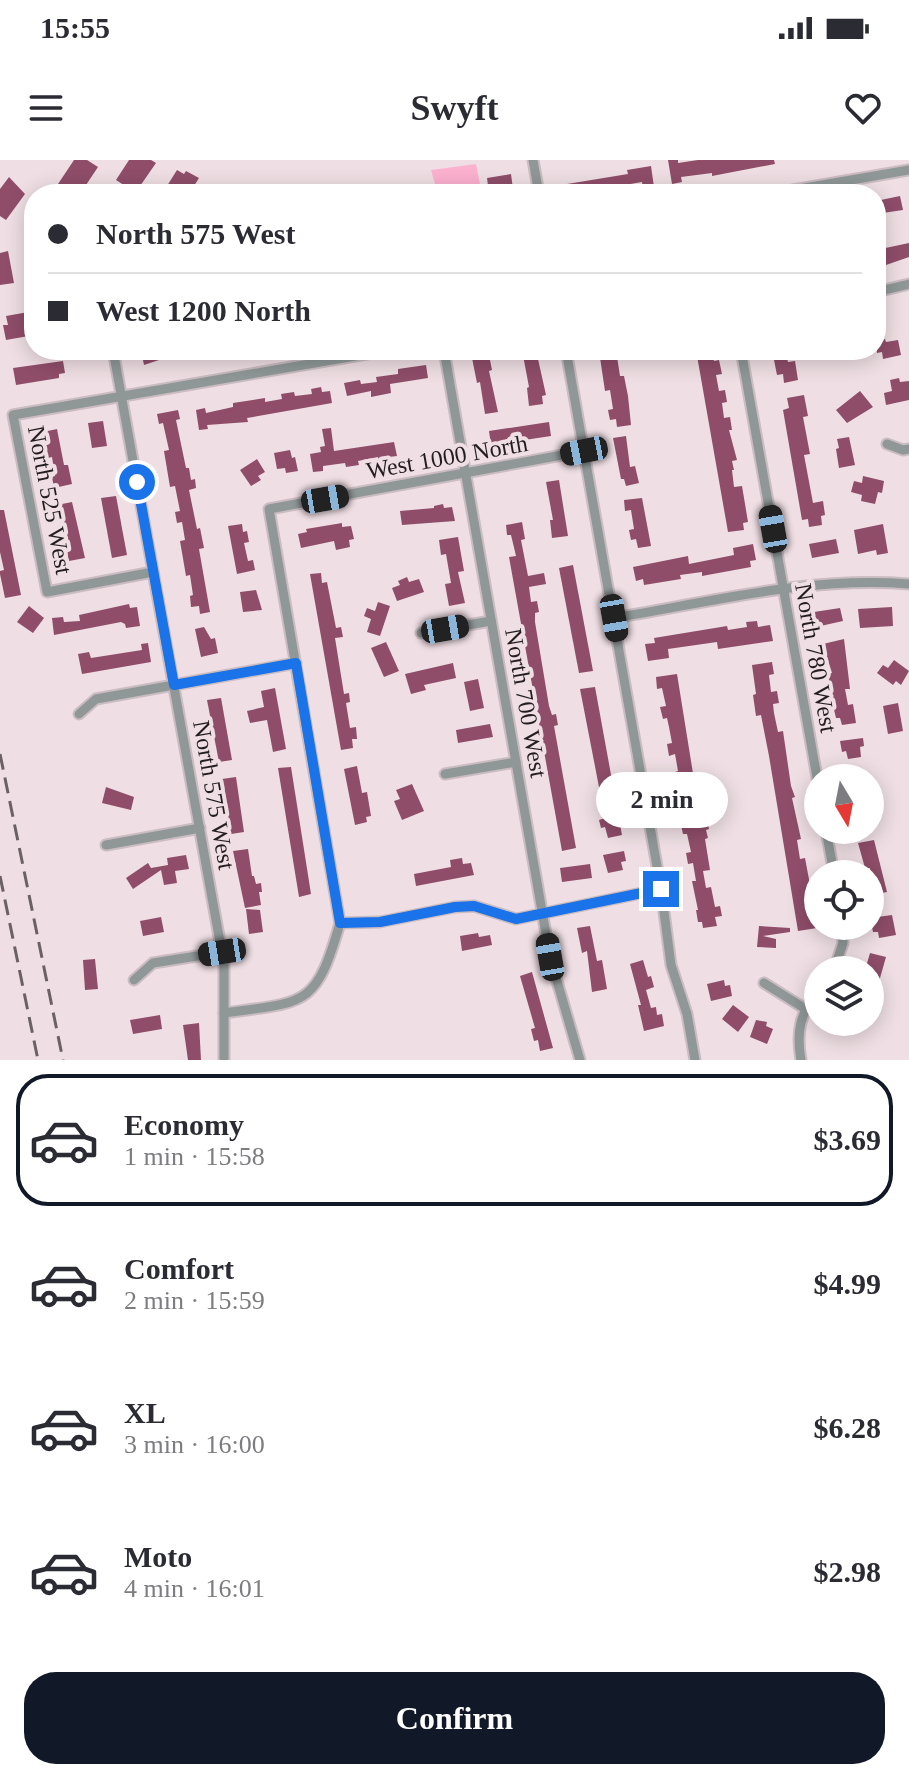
<!DOCTYPE html>
<html lang="en">
<head>
<meta charset="utf-8">
<style>
	body { margin:0; font-family:Georgia,serif; background:#f7f7f7; color:#2b2b33; height:100vh; display:flex; flex-direction:column; font-size:30px; white-space:nowrap }
	* { box-sizing:border-box; margin:0 }
	p { font-size:26px; color:#7c7c81 }
	.icon { flex:none; width:44px; height:44px; fill:none; stroke:currentColor; stroke-width:2; stroke-linecap:round; stroke-linejoin:round }
	.map { position:relative; height:900px; overflow:hidden }
	.side { display:flex; flex-direction:column; background:#fff; flex:1 }
	.side>* { flex:none }
	.banner { position:absolute; left:24px; top:24px; width:862px; height:176px; border-radius:32px; box-shadow:0 4px 20px #0003; display:grid; align-content:center; height:176px; padding:0 24px; background:#fff }
	.needle { width:52px; rotate:170deg }
	.controls { position:absolute; left:804px; top:604px; display:grid; gap:16px }
	.controls a { display:grid; place-items:center; width:80px; height:80px; border-radius:50%; background:#fff; box-shadow:0 4px 20px #0003; font-size:40px }
	.end { position:absolute; width:36px; height:36px; margin:-18px; border:10px solid #1a73e8; background:#fff; box-shadow:0 0 0 4px #fff }
	.from { border-radius:50% }
	.bubble { position:absolute; height:56px; border-radius:28px; background:#fff; box-shadow:0 4px 20px #0003; font-size:26px; font-weight:800; line-height:56px; text-align:center }
	.car { position:absolute; width:24px; height:48px; margin:-24px -12px; border-radius:10px; box-shadow:0 0 6px 2px #0007; background:linear-gradient(#222 24%,#8ab4d8 0 40%,#222 0 76%,#8ab4d8 0 86%,#222 0) }
	.banner b { display:flex; align-items:center; gap:28px; height:76px; font-size:30px }
	.banner b+b { border-top:2px solid #e1e1e2 }
	.banner i { width:20px; height:20px; background:#2b2b33 }
	ul { padding:14px 0 0; list-style:none }
	li { display:flex; align-items:center; gap:24px; height:132px; margin:0 16px 12px; padding:0 8px; border:4px solid transparent; border-radius:32px }
	li div { flex:1 }
	li b { display:block; font-size:30px }
	li em { font-style:normal; font-weight:800 }
	li.selected { border-color:#111827 }
	li>.icon { width:72px; height:72px; stroke-width:1.5 }
	.cta { display:flex; gap:16px; margin-top:auto; padding:16px 24px }
	.cta a { flex:1; height:92px; border-radius:32px; background:#111827; color:#fff; font-size:32px; font-weight:800; line-height:92px; text-align:center }
	.status { display:flex; justify-content:space-between; align-items:center; height:56px; padding:0 40px; background:#fff; direction:ltr }
	.status svg { height:22px; fill:currentColor }
	header { display:flex; justify-content:space-between; align-items:center; height:104px; padding:0 24px; background:#fff; font-size:36px; font-weight:800 }
	.map>svg:first-child { display:block }
	.green { fill:#fcb1cf }
	.building { fill:#8f4d69 }
	.lines { fill:none; stroke-linecap:round; stroke-linejoin:round }
	.street-casing { stroke:#cabcc1; stroke-width:13 }
	.street { stroke:#8f9797; stroke-width:9 }
	.rail { stroke:#6b6164; stroke-width:3; stroke-dasharray:16 8; stroke-linecap:butt }
	.route { stroke:#1a73e8; stroke-width:10 }
	.labels { text-anchor:middle; dominant-baseline:central; stroke-width:8; stroke-linejoin:round; paint-order:stroke }
	.street-label { font-size:24px; fill:#231d1f; stroke:#efdfe4 }
</style>
</head>
<body>
<div class="status"><b>15:55</b><svg viewBox="0 0 49 12"><path d="M0 12V9h3v3zM5 12V6h3v6zM10 12V3h3v9zM15 12V0h3v12zM26 1h20v11H26zM47 4h2v5h-2z"/></svg></div>
<header><svg class="icon" aria-label="menu" viewBox="0 0 24 24"><path d="M4 6h16M4 12h16M4 18h16"/></svg>Swyft<svg class="icon" aria-label="heart" viewBox="0 0 24 24"><path d="M12 20l-8-8c-3-5 5-10 8-4 3-6 11-1 8 4z"/></svg></header>
<div class="map">
<svg width="909" height="900" viewBox="0 0 909 900">
	<rect width="100%" height="100%" fill="#efdfe4"/>
	<path class="green" d="M476,4L482,34H438L431,10Z"/>
	<g class="building">
		<path d="M74,0H87L98,7L80,34H61L64,29L58,24Z"/>
		<path d="M129,0H151L156,3L138,29L130,24L127,27L116,20Z"/>
		<path d="M668,0H678V3L698,0H774L775,4L712,16V13L681,17L682,22L672,24Z"/>
		<path d="M651,6L654,27L643,29L642,22L619,26L620,32L568,34L567,24L628,14L627,10Z"/>
		<path d="M177,10L184,14L186,11L199,18L189,34H162Z"/>
		<path d="M511,14L513,29L504,31L505,34H489L487,18Z"/>
		<path d="M9,17L25,34L6,60L0,56V29Z"/>
		<path d="M900,36L903,50L876,54V41Z"/>
		<path d="M909,83V97L886,105L884,96L876,100V90Z"/>
		<path d="M8,91L14,123L0,125V93Z"/>
		<path d="M34,151V175L6,180L3,165H8L6,156Z"/>
		<path d="M885,179L886,182L898,180L901,195L883,199L882,192L877,193L876,181Z"/>
		<path d="M141,190H187L188,197L172,200L171,196L144,205Z"/>
		<path d="M522,190H536L546,235L542,236L543,244L529,246L527,228L529,227Z"/>
		<path d="M616,190L620,216H624L628,236L631,265L617,267L616,259L610,260L608,250L613,249L610,230L605,231L599,191Z"/>
		<path d="M696,190H712L714,201L719,200L722,214L716,215L719,231L725,230L727,242L722,243L724,258L730,257L732,270H729L737,300L732,301L734,310H732L734,327L742,326L748,362L743,363L744,370L728,372Z"/>
		<path d="M489,195L492,210L489,211L498,252L485,254L480,222L477,223L472,198Z"/>
		<path d="M787,198L788,202L795,201L798,220L784,223L783,214L777,215L774,200Z"/>
		<path d="M63,201L65,213L59,214V218L16,225L13,208Z"/>
		<path d="M426,205L428,218L390,224L391,233L371,237V231L347,236L344,223L360,220L361,224L377,222L376,217L398,214V209Z"/>
		<path d="M899,218L900,222L909,221V240L886,245L884,233L892,231L890,220Z"/>
		<path d="M321,227L322,232L330,231L332,243L247,258L248,262L207,265L208,269L199,270L196,250L205,248L206,253L233,247V243L265,238V242L282,239L281,234L294,232L295,236L312,234L311,229Z"/>
		<path d="M860,231L873,247L847,263L836,250Z"/>
		<path d="M804,235L808,256L803,257L810,294L804,295L813,343L823,341L825,355L821,356L822,365L809,367L808,359L802,360L783,250L789,248L787,238Z"/>
		<path d="M178,250L180,259L176,260L186,308H189L191,320L195,319L196,328L189,330L197,369L200,368L204,388L199,389L210,452L200,454L199,446L191,447L190,436L193,435L190,415L186,416L180,381L185,380L182,362L177,363L175,352L180,351L175,326L170,327L164,291L169,290L163,263L159,264L157,254Z"/>
		<path d="M103,261L107,286L92,288L88,263Z"/>
		<path d="M549,262L551,276L491,285L489,271Z"/>
		<path d="M331,268L334,291L394,282L397,296L389,297V302L379,304L378,297L358,301L359,305L346,307L345,303L323,306V311L313,312L310,294L321,292L320,287L325,286L322,269Z"/>
		<path d="M57,269L64,305H68L72,324L54,328L52,317L55,316L52,297L48,298L43,272Z"/>
		<path d="M626,276L630,307L635,306L639,323L626,326L624,319H621L613,278Z"/>
		<path d="M849,277L855,305L839,308L836,289L839,288L837,279Z"/>
		<path d="M290,290L292,298L295,297L298,311L286,313L285,308L277,309L274,293Z"/>
		<path d="M257,299L265,312L258,316L261,320L251,326L240,310Z"/>
		<path d="M863,316L884,321L882,333L878,332L875,344L861,341L862,335L851,332L854,321L862,323Z"/>
		<path d="M559,320L568,376L552,378L550,360H553L546,322Z"/>
		<path d="M116,336L127,395L112,398L101,338Z"/>
		<path d="M642,338L651,386L638,388L636,379L631,380L629,370L634,369L631,350L625,351L624,340Z"/>
		<path d="M72,342L85,398L69,401L67,392L63,393L60,381H64L57,345Z"/>
		<path d="M443,344L444,348L452,347L455,361L402,365L400,351L434,348V346Z"/>
		<path d="M0,350H4L21,435L5,438L0,414V411L4,410L0,392Z"/>
		<path d="M522,362L525,379L521,380L528,416L544,413L546,424L529,427L531,442L537,441L539,452L535,453V462L549,546L552,555L556,554L558,565L554,566L576,688L562,691L509,397L516,396L511,375H507L506,365Z"/>
		<path d="M342,363V367L351,366L354,379L349,380L350,387L336,390L334,381L301,388L298,374L307,372L306,369Z"/>
		<path d="M242,364L243,372L247,371L249,382L244,383L248,401L253,400L255,410L237,414L228,366Z"/>
		<path d="M883,364L888,393L877,395L876,390L858,394L854,370Z"/>
		<path d="M458,377L464,411L458,412L465,443L449,446L445,424L451,423L446,394L441,395L439,380Z"/>
		<path d="M836,379L839,393L812,398L809,384Z"/>
		<path d="M753,384L756,400L750,401L751,407L702,416V412L680,415L681,419L644,425L643,419L636,421L633,407L688,396L689,404L734,395L733,388Z"/>
		<path d="M573,405L593,511L579,513L559,408Z"/>
		<path d="M321,413L322,423L327,422L336,468L341,467L343,477L335,478L344,534L349,533L350,542L346,543L350,568L356,567L357,579H352L353,588L341,590L310,414Z"/>
		<path d="M407,417L409,422L419,419L424,432L397,441L392,428L400,425L398,421Z"/>
		<path d="M256,430L262,450L243,452L240,432Z"/>
		<path d="M378,442L390,446L380,476L367,472L371,459L364,456L367,448L375,451Z"/>
		<path d="M129,444L130,448L137,447L140,466L126,468L125,464L121,462L54,475L52,458L63,457L64,462L80,461L79,455Z"/>
		<path d="M29,446L44,458L33,473L17,462Z"/>
		<path d="M892,447L893,466L860,468L858,449Z"/>
		<path d="M840,448L843,461L816,467L814,452Z"/>
		<path d="M757,461L758,467L770,465L773,481L718,489L717,482L668,489L669,498L648,501L645,484L655,483L654,478L727,466L728,470L747,467L746,462Z"/>
		<path d="M204,467L211,479L215,478L218,493L201,497L195,469Z"/>
		<path d="M844,479L850,529H845L848,545L853,544L856,563L842,565L840,558H836L832,541L828,514L832,513L823,484Z"/>
		<path d="M386,482L399,511L384,517L371,488Z"/>
		<path d="M148,483L151,502L82,514L78,494L89,492L91,498L142,490L141,484Z"/>
		<path d="M894,500L909,511L901,525L896,521L893,525L877,513L883,505L888,508Z"/>
		<path d="M772,502L774,514L769,515L771,532L777,531L779,543L773,544L774,553L778,572L783,571L791,626L795,637L792,638L801,679L797,680L800,699L805,698L811,730L806,731L809,750L814,749L817,768L798,771L769,596L761,555L756,556L753,535L756,534L752,505Z"/>
		<path d="M453,503L456,518L424,525L426,530L411,534L405,514Z"/>
		<path d="M677,514L696,632L702,661L707,660L709,669L706,670L708,678L705,679L710,710L703,711L706,728L711,727L715,747L720,746L722,756L715,757L717,766L703,768L702,762H698L696,750H698L692,721H696L693,703L688,704L686,693L691,692L687,674H683L681,665L688,664L685,645L678,646L672,613L678,611L675,594L669,596L667,584L672,583L669,567L667,558L663,559L660,547L666,546L662,528L657,529L656,517Z"/>
		<path d="M478,519L484,548L470,551L464,522Z"/>
		<path d="M595,527L622,675L608,678L605,667L601,668L599,660L605,658L580,529Z"/>
		<path d="M275,528L286,589L273,592L267,560L250,563L247,551L264,547L261,531Z"/>
		<path d="M221,538L232,600L219,602L207,540Z"/>
		<path d="M898,543L903,571L888,574L883,546Z"/>
		<path d="M490,564L493,577L458,583L456,570Z"/>
		<path d="M863,578L864,586L860,587L861,597L848,599L846,591L842,592L840,581Z"/>
		<path d="M357,606L362,633L367,632L371,656L366,657L367,662L355,665L344,609Z"/>
		<path d="M291,607L311,734L299,737L278,608Z"/>
		<path d="M236,617L244,672L231,674L222,619Z"/>
		<path d="M412,624L424,651L402,660L394,641L400,639L396,630Z"/>
		<path d="M106,627L134,637L131,650L102,643Z"/>
		<path d="M874,680L887,732L872,735L870,708H865L858,683Z"/>
		<path d="M248,689L252,716H254L256,724L261,723L262,732H259L261,745L245,748L233,691Z"/>
		<path d="M624,691L626,701L621,702L623,710L608,713L603,695Z"/>
		<path d="M186,695L189,709L175,711L177,723L164,725L161,710L133,729L126,718L148,703L151,708L168,705L167,698Z"/>
		<path d="M462,698L463,704L471,703L474,715L416,726L414,714L451,707L450,700Z"/>
		<path d="M590,704L592,718L562,722L560,708Z"/>
		<path d="M246,749L260,750L263,772L249,774Z"/>
		<path d="M892,755L896,775L879,778L878,772H873L870,758Z"/>
		<path d="M161,757L164,772L143,776L140,761Z"/>
		<path d="M590,766L597,801L602,800L607,829L592,832L587,791L582,793L577,768Z"/>
		<path d="M759,766L790,768V772L763,776L776,779V788L757,787Z"/>
		<path d="M478,773L479,777L490,775L492,785L462,791L460,776Z"/>
		<path d="M870,793L886,797L878,825L870,823V810H865Z"/>
		<path d="M95,799L98,829L85,830L83,800Z"/>
		<path d="M643,800L648,817L651,816L654,827L646,830L651,848L656,847L657,855L662,854L664,866L644,871L638,845H641L630,804Z"/>
		<path d="M532,812L553,888L540,891L538,880L534,881L531,869L535,868L520,816Z"/>
		<path d="M724,820L725,826L730,825L732,836L711,841L707,824Z"/>
		<path d="M733,845L749,857L738,872L722,859Z"/>
		<path d="M160,855L162,869L133,874L130,860Z"/>
		<path d="M756,860L767,862L766,866L773,869L767,884L750,877Z"/>
		<path d="M199,863L201,900H188L183,865Z"/>
	</g>
	<g class="lines">
		<defs>
			<g id="street">
				<path d="M533,0L539,34"/>
				<path d="M770,34L909,10"/>
				<path d="M876,132L909,124"/>
				<path d="M113,190L224,804V900"/>
				<path d="M444,190L550,797L580,900"/>
				<path d="M566,190L661,729L671,805L687,854L695,900"/>
				<path d="M741,190L818,623"/>
				<path d="M887,284L903,290L909,289"/>
				<path d="M153,412L47,432L13,255L390,190"/>
				<path d="M614,458C711,442 810,416 909,424"/>
				<path d="M421,473L491,461"/>
				<path d="M79,554L96,539L296,503"/>
				<path d="M445,614L516,602"/>
				<path d="M826,670L834,714"/>
				<path d="M106,685L200,668"/>
				<path d="M340,763L380,762L455,747L474,746L516,759L661,729"/>
				<path d="M834,810L843,783L842,766"/>
				<path d="M134,820L153,803L222,792"/>
				<path d="M764,823L804,848"/>
				<path d="M224,853C306,842 316,847 340,763L269,349L584,291"/>
				<path d="M801,900C796,872 800,853 818,831"/>
			</g>
		</defs>
		<use href="#street" class="street-casing"/>
		<use href="#street" class="street"/>
		<g class="rail">
			<path d="M0,594L63,900"/>
			<path d="M0,716L38,900"/>
		</g>
	</g>
	<g class="lines">
		<path class="route" d="M137,322L174,525L296,503L340,763L380,762L455,747L474,746L516,759L661,729"/>
	</g>
	<g class="labels">
		<g class="street-label">
			<text transform="translate(447 297) rotate(-10)">West 1000 North</text>
			<text transform="translate(50 340) rotate(79)">North 525 West</text>
			<text transform="translate(816 498) rotate(80)">North 780 West</text>
			<text transform="translate(526 543) rotate(80)">North 700 West</text>
			<text transform="translate(214 635) rotate(80)">North 575 West</text>
		</g>
	</g>
</svg>
<div class="controls">
<a><svg class="needle" viewBox="-14 -14 28 28"><path d="M0-13l5 13h-10z" fill="#e53935"/><path d="M0 13l5-13h-10z" fill="#7c7c81"/></svg></a>
<a><svg class="icon" aria-label="locate" viewBox="0 0 24 24"><circle cx="12" cy="12" r="6"/><path d="M12 2v4M12 18v4M2 12h4M18 12h4"/></svg></a>
<a><svg class="icon" aria-label="layers" viewBox="0 0 24 24"><path d="M12 4l9 5-9 5-9-5zM3 14l9 5 9-5"/></svg></a>
</div>
<i class="end from" style="left:137px;top:322px"></i>
<i class="end" style="left:661px;top:729px"></i>
<div class="bubble" style="left:596px;top:612px;width:132px">2 min</div>
<i class="car" style="left:584px;top:291px;rotate:259deg"></i>
<i class="car" style="left:325px;top:339px;rotate:80deg"></i>
<i class="car" style="left:773px;top:369px;rotate:350deg"></i>
<i class="car" style="left:614px;top:458px;rotate:170deg"></i>
<i class="car" style="left:445px;top:469px;rotate:80deg"></i>
<i class="car" style="left:222px;top:792px;rotate:261deg"></i>
<i class="car" style="left:550px;top:797px;rotate:350deg"></i>
<div class="banner">
<b><i class="from"></i>North 575 West</b>
<b><i></i>West 1200 North</b>
</div>
</div>
<section class="side">
<ul>
<li class="selected"><svg class="icon" aria-label="car" viewBox="0 0 24 24"><path d="M5 17H2v-5l4-1 3-4h7l3 4 3 1v5h-3M9 17h6M6 11h13"/><circle cx="7" cy="17" r="2"/><circle cx="17" cy="17" r="2"/></svg><div><b>Economy</b><p>1 min · 15:58</p></div><em>$3.69</em></li>
<li><svg class="icon" aria-label="car" viewBox="0 0 24 24"><path d="M5 17H2v-5l4-1 3-4h7l3 4 3 1v5h-3M9 17h6M6 11h13"/><circle cx="7" cy="17" r="2"/><circle cx="17" cy="17" r="2"/></svg><div><b>Comfort</b><p>2 min · 15:59</p></div><em>$4.99</em></li>
<li><svg class="icon" aria-label="car" viewBox="0 0 24 24"><path d="M5 17H2v-5l4-1 3-4h7l3 4 3 1v5h-3M9 17h6M6 11h13"/><circle cx="7" cy="17" r="2"/><circle cx="17" cy="17" r="2"/></svg><div><b>XL</b><p>3 min · 16:00</p></div><em>$6.28</em></li>
<li><svg class="icon" aria-label="car" viewBox="0 0 24 24"><path d="M5 17H2v-5l4-1 3-4h7l3 4 3 1v5h-3M9 17h6M6 11h13"/><circle cx="7" cy="17" r="2"/><circle cx="17" cy="17" r="2"/></svg><div><b>Moto</b><p>4 min · 16:01</p></div><em>$2.98</em></li>
</ul>
<div class="cta"><a>Confirm</a></div>
</section>
</body>
</html>
